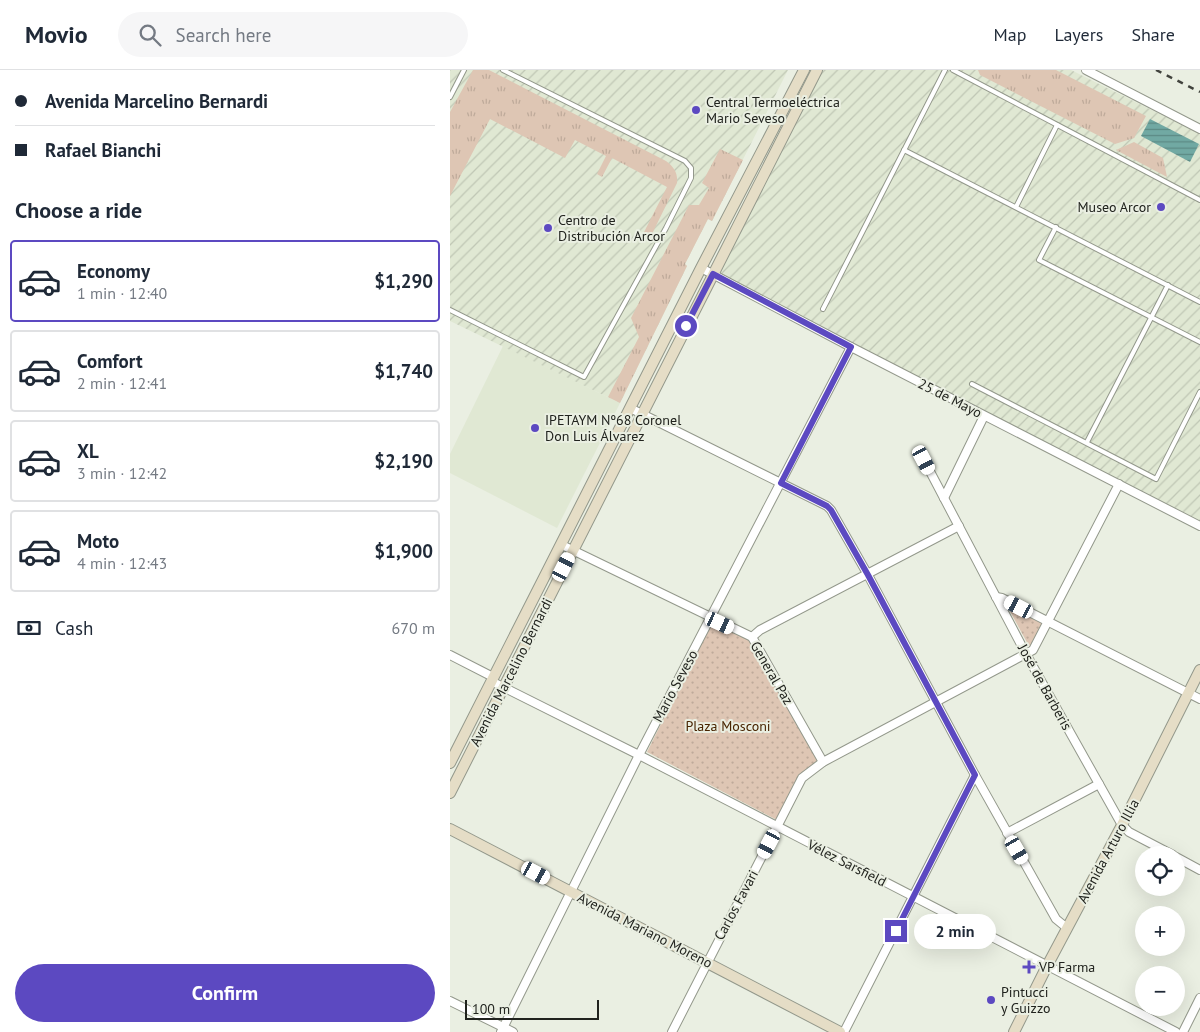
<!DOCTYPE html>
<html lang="en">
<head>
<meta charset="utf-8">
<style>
	body { margin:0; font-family:"PT Sans",sans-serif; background:#f6f6f7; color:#1f2937; height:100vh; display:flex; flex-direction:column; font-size:19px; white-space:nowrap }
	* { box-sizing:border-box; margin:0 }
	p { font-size:16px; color:#747a83 }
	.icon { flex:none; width:28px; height:28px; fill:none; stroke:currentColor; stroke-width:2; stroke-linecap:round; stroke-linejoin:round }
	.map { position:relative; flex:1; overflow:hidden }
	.panel { display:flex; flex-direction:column; background:#fff; width:450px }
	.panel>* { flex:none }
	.banner { display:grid; align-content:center; height:110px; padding:0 15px; background:#fff }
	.controls { position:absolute; left:685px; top:776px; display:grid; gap:10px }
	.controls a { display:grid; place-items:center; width:50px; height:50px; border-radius:50%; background:#fff; box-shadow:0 5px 20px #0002; font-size:25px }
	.scale { position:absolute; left:15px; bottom:12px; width:134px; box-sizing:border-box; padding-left:5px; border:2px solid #21231e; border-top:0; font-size:14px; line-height:18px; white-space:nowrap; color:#21231e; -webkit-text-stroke:4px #eaefe2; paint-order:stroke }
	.end { position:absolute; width:22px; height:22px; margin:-11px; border:6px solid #5c49c1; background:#fff; box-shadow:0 0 0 2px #fff }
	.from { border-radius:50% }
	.bubble { position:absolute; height:35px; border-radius:18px; background:#fff; box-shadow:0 5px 20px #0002; font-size:16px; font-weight:800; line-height:35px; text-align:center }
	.car { position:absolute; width:15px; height:30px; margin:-15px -8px; border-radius:6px; box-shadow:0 0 4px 1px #0007; background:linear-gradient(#fff 24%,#345 0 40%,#fff 0 76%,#345 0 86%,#fff 0) }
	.banner b { display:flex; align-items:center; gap:18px; height:48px; font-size:19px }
	.banner b+b { border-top:1px solid #e0e1e3 }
	.banner i { width:12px; height:12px; background:#1f2937 }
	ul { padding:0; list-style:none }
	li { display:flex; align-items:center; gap:15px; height:82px; margin:0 10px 8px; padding:0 5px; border:2px solid #e0e1e3; border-radius:5px }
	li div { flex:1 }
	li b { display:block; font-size:19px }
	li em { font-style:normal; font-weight:800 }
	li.active { border-color:#5c49c1 }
	li>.icon { width:45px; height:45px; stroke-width:1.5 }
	h2 { padding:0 15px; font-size:22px; line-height:60px }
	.pay { display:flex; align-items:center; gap:12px; height:55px; padding:0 15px; font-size:19px }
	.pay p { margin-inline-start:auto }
	.action { display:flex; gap:10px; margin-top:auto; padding:10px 15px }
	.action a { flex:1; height:58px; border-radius:30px; background:#5c49c1; color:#fff; font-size:20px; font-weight:800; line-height:58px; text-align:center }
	header { display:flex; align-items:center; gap:30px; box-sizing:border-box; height:70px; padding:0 25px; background:#fff; border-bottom:1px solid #e0e1e3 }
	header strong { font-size:24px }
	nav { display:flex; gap:28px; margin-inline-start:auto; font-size:18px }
	.search { width:350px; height:45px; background:#f6f6f7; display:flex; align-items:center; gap:12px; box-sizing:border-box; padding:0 18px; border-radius:28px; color:#747a83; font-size:19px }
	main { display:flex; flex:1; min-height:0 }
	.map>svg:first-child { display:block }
	.built { fill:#e0e8d3 }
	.industrial { fill:url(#industrial-furrows) }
	.grass { fill:url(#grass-tufts) }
	.park { fill:url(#park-dots) }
	.water { fill:url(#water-rules) }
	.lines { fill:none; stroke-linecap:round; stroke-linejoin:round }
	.lane-casing { stroke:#93988b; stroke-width:6 }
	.street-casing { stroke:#93988b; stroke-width:10 }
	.secondary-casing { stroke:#93988b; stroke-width:12 }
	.lane { stroke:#fff; stroke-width:4 }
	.street { stroke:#fff; stroke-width:8 }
	.secondary { stroke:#e5ddc6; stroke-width:10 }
	.rail { stroke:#41433d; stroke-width:2.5; stroke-dasharray:6 6; stroke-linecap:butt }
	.route { stroke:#5c49c1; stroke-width:6 }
	.poi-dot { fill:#5c49c1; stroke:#eaefe2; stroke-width:2 }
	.labels { text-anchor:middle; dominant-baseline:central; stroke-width:4; stroke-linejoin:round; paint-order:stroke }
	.poi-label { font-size:14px; fill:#21231e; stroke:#eaefe2; text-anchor:start }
	.street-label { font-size:14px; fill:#21231e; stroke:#eaefe2 }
	.park-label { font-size:14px; fill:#482400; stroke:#eaefe2 }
</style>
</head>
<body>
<header>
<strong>Movio</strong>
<div class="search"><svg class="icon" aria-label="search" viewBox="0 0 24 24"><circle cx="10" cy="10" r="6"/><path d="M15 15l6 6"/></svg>Search here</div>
<nav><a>Map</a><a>Layers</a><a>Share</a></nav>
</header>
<main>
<section class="panel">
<div class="banner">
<b><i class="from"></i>Avenida Marcelino Bernardi</b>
<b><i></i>Rafael Bianchi</b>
</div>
<h2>Choose a ride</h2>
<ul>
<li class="active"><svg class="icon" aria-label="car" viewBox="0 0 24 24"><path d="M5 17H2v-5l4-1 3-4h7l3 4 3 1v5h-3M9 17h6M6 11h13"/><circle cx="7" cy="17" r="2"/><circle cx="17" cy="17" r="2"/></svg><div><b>Economy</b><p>1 min · 12:40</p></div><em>$1,290</em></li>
<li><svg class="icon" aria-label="car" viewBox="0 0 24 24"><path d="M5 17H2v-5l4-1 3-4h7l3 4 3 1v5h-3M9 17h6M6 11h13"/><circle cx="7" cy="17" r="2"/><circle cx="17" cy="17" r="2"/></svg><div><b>Comfort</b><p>2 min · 12:41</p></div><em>$1,740</em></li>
<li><svg class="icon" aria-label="car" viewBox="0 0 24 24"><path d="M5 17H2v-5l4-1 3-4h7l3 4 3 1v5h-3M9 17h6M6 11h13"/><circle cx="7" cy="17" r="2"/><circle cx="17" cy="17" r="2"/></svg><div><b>XL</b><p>3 min · 12:42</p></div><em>$2,190</em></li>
<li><svg class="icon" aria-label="car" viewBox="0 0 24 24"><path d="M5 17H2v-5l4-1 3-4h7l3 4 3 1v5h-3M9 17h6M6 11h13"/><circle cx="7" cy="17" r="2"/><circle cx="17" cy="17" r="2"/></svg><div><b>Moto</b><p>4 min · 12:43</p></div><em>$1,900</em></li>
</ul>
<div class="pay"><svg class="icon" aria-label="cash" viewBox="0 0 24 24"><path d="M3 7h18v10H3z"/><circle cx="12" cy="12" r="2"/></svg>Cash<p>670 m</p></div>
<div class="action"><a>Confirm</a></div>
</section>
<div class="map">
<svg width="750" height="962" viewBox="0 0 750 962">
	<defs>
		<pattern id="industrial-furrows" width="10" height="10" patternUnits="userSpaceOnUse" patternTransform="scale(1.25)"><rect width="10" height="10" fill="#e0e8d3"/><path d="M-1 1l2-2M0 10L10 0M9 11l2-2" fill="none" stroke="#c0c7b5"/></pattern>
		<pattern id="grass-tufts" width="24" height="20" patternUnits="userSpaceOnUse" patternTransform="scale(1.25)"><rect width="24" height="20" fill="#dec6b4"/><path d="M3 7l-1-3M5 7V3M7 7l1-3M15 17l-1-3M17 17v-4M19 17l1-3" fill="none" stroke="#beaa9a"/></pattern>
		<pattern id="park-dots" width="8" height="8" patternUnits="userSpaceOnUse" patternTransform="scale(1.25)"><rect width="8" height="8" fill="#dec6b4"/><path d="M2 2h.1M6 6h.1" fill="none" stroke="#beaa9a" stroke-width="1.8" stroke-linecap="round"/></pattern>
		<pattern id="water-rules" width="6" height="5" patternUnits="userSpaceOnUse" patternTransform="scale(1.25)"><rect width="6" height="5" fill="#71a9a3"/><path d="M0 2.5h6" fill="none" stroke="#5c8984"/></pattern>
	</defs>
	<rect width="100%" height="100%" fill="#eaefe2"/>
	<path class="built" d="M53,276L170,333L107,458L0,403V384Z"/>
	<g class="industrial">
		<path d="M0,0H338L262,151L258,149L235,194L237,196L170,333L0,251Z"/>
		<path d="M370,0H621L750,64V452L264,202Z"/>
	</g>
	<g class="grass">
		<path d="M23,0H39L216,91C224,97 228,103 227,113L202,164L192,166L217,117L162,88L152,107L147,104L156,86L125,70L115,88L40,49L0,126V42Z"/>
		<path d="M528,0H606L696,46L684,68L665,74L530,5Z"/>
		<path d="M684,72L713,88L717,107L666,80Z"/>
		<path d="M270,79L293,90L262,151L258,149L235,194L237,196L170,333L158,327L189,267L181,248L239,135H249L259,118L252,113Z"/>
	</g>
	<g class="park">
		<path d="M556,534L595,552L580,578Z"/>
		<path d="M262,552L301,570L369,694L350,705L327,750L197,682Z"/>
	</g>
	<path class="water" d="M700,49L749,74L740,92L691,66Z"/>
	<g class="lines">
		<defs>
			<g id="lane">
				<path d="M503,0L750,130"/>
				<path d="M0,27L14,0"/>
				<path d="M454,80L750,232"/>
				<path d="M566,137L607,55"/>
				<path d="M606,157L589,190L750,272"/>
				<path d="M373,239L495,0"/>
				<path d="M0,240L134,307L216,158L241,108V98L235,91L53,0"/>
				<path d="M522,314L706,409L750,322"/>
				<path d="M637,372L718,215"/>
			</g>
			<g id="street">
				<path d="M636,0L750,59"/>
				<path d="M251,198L401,277L750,456"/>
				<path d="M180,338L377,436L381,440L418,505L525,705L606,849L617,858"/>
				<path d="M474,390L576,584L672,755L679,762L723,785"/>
				<path d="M494,428L534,346"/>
				<path d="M112,475L302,567L373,692"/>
				<path d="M546,527L552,528L750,629"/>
				<path d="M302,567L310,560L509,456"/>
				<path d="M0,585L43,607"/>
				<path d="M41,611L189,685L726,962"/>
				<path d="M557,763L649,714"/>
				<path d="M726,787L750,800"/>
				<path d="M0,931L63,962"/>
				<path d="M51,962L189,685L401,277"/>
				<path d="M222,962L352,708L373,692L583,580L669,414"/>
				<path d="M394,962L525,705"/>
				<path d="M733,962L750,928"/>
			</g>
			<g id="secondary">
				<path d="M0,693L251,198L354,0"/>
				<path d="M0,723L367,0"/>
				<path d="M0,759L390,962"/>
				<path d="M564,962L597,896L672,755L750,600"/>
			</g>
		</defs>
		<use href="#lane" class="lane-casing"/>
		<use href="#street" class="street-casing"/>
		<use href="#secondary" class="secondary-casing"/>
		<use href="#lane" class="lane"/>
		<use href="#street" class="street"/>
		<use href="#secondary" class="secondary"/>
		<path class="rail" d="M706,0L750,22"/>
	</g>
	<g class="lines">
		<path class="route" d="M236,256L263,204L401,277L331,413L377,436L381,440L418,505L525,705L446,861"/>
	</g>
	<g class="poi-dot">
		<circle cx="246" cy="40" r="5"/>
		<circle cx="711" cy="137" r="5"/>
		<circle cx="98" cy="158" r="5"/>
		<circle cx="85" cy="358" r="5"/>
		<path d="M576.5 889.5h5v5h5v5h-5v5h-5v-5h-5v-5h5z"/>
		<circle cx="541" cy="930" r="5"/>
	</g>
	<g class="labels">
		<g class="poi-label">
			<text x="256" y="32">Central Termoeléctrica<tspan x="256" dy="16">Mario Seveso</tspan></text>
			<text x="701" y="137" text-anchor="end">Museo Arcor</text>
			<text x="108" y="150">Centro de<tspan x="108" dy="16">Distribución Arcor</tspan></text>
			<text x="95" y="350">IPETAYM Nº68 Coronel<tspan x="95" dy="16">Don Luis Álvarez</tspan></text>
			<text x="589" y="897">VP Farma</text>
			<text x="551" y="922">Pintucci<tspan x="551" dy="16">y Guizzo</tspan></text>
		</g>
		<g class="street-label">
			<text transform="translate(500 328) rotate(27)">25 de Mayo</text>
			<text transform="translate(61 602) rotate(-63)">Avenida Marcelino Bernardi</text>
			<text transform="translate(322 603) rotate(60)">General Paz</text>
			<text transform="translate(225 616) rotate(-62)">Mario Seveso</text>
			<text transform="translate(595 617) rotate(61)">José de Barberis</text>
			<text transform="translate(658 781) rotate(-62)">Avenida Arturo Illia</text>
			<text transform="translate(397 793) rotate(27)">Vélez Sarsfield</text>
			<text transform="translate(286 835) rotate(-62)">Carlos Favari</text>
			<text transform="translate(195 860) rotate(27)">Avenida Mariano Moreno</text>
		</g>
		<g class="park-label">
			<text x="278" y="656">Plaza Mosconi</text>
		</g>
	</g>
</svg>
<div class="controls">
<a><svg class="icon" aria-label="locate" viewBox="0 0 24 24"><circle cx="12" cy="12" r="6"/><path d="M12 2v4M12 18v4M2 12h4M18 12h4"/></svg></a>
<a>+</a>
<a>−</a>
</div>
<div class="scale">100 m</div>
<i class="end from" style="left:236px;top:256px"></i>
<i class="end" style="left:446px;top:861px"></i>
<div class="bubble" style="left:464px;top:844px;width:82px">2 min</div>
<i class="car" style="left:474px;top:390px;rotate:152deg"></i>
<i class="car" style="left:114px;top:497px;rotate:27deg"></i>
<i class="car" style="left:569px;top:537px;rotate:297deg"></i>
<i class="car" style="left:270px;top:553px;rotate:115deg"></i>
<i class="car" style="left:319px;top:774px;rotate:208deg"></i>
<i class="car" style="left:567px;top:780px;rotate:150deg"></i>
<i class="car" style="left:86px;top:803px;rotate:118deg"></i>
</div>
</main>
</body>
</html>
